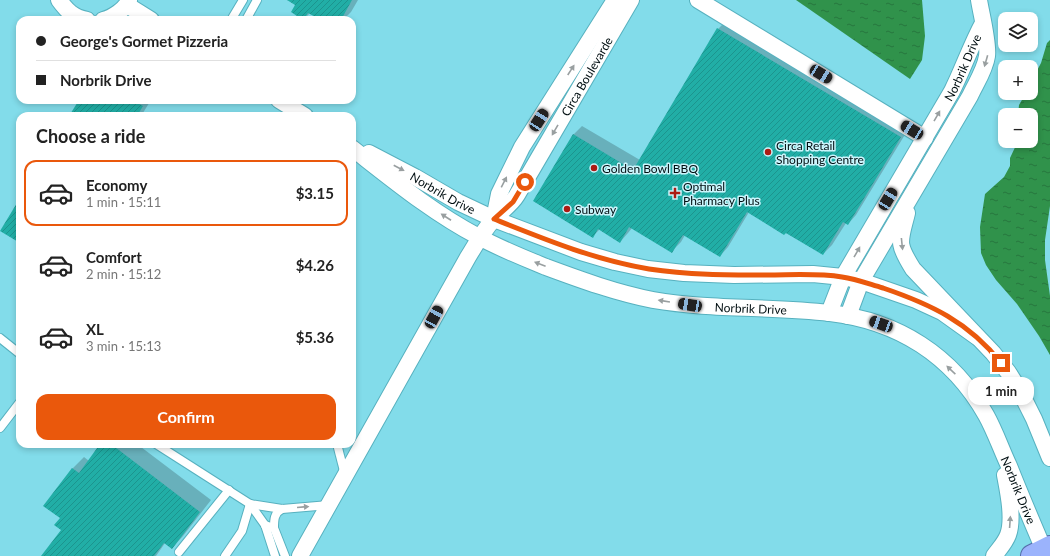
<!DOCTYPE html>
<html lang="en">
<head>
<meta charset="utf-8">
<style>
	body { margin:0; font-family:Lato,sans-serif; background:#f2f2f2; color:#222; height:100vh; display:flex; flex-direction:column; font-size:15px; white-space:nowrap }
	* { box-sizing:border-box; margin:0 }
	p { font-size:13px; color:#767676 }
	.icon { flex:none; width:22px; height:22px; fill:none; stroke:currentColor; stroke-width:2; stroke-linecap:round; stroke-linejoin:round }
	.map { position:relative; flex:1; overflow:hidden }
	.details { position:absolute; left:16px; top:112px; width:340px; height:336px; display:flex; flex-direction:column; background:#fff; border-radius:12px; box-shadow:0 2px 6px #0003 }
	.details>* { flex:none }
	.hud { position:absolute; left:16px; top:16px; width:340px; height:88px; border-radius:12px; box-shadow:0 2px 6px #0003; display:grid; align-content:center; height:88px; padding:0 20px; background:#fff }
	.controls { position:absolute; left:998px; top:12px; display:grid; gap:8px }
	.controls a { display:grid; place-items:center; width:40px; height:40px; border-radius:8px; background:#fff; box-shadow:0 2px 6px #0003; font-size:20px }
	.end { position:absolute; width:18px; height:18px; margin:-9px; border:5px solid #ea580c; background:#fff; box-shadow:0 0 0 2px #fff }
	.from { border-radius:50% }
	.bubble { position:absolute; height:28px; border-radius:12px; background:#fff; box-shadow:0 2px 6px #0003; font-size:13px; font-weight:700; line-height:28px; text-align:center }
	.car { position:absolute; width:12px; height:24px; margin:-12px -6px; border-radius:5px; box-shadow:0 0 3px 1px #0007; background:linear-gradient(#222 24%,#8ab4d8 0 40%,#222 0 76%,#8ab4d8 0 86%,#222 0) }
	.hud b { display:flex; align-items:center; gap:14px; height:38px; font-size:15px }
	.hud b+b { border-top:1px solid #e0e0e0 }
	.hud i { width:10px; height:10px; background:#222 }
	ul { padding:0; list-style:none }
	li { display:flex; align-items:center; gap:12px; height:66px; margin:0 8px 6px; padding:0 12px; border:2px solid transparent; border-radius:12px }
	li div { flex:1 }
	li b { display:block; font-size:15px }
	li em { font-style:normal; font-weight:700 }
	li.selected { border-color:#ea580c }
	li>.icon { width:36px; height:36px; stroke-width:1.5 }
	h2 { padding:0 20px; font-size:18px; line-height:48px }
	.primary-button { display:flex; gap:8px; margin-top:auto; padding:8px 20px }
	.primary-button a { flex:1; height:46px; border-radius:12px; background:#ea580c; color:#fff; font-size:16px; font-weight:700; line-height:46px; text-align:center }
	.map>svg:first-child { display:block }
	.water { fill:url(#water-ripples) }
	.shadow { fill:#0003 }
	.building { fill:url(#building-hatch) }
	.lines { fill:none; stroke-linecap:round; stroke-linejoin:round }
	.service-casing { stroke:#57b1bf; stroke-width:10 }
	.minor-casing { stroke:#57b1bf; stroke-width:18 }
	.trunk-casing { stroke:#546da9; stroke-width:24 }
	.service { stroke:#fff; stroke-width:8 }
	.minor { stroke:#fff; stroke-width:16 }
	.trunk { stroke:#9bb3fc; stroke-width:22 }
	.oneway { fill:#999fa0 }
	.route { stroke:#ea580c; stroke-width:5 }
	.poi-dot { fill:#ac1b13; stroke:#cbf5fc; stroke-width:1.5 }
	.labels { text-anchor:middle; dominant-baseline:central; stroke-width:3; stroke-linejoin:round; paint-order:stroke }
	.street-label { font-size:12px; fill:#000e11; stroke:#cbf5fc }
	.poi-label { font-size:12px; fill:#000e11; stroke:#cbf5fc; text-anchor:start }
</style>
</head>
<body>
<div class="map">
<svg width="1050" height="556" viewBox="0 0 1050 556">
	<defs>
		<pattern id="water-ripples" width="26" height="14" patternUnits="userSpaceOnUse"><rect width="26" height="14" fill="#30924b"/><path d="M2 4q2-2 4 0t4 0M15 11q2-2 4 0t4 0" fill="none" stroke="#26763d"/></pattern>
		<pattern id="building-hatch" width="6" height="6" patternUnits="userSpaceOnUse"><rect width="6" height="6" fill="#21aea6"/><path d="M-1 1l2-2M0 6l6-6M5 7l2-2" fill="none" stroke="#1c948e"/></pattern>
	</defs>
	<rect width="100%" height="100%" fill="#82dcea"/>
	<g class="water">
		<path d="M796,0H922L925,36L922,60L910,79Z"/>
		<path d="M1050,40V206L1045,240V260L1050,296V355L1039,336L1017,304L996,280L986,265L981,253L980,227L985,194L1004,177L1010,166V158L1018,141H1031V115H1018L1019,105L1026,93H1031V82L1041,63L1047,43Z"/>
	</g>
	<g class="shadow">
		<path d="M291,0H358L351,12L343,20H322L310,13L304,19L297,4Z"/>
		<path d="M727,20L909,128L856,215L848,224L846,223L832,245L823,254L749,212L728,247L720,256L685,235L681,242L672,251L632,228L628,233L620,242L600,229L592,237L573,135L582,126L640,160L718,29Z"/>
		<path d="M80,100H151L141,116H70Z"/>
		<path d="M102,444H137L211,500L183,536L172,548L165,543L156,556H42L62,530L61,518L72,469L84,457L89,461Z"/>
	</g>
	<g class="building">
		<path d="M287,0H352L341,20H321L308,13L303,20L291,12L295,5Z"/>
		<path d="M717,28L901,137L848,225L843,222L823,255L786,233L784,235L747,212L720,257L683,235L672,253L629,227L620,243L598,229L593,238L533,201L573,134L633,170Z"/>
		<path d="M79,100H111L118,104L121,100H132L143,106L137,116H69Z"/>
		<path d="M20,198V243L0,231Z"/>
		<path d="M100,444H111L200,512L172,549L164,543L154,556H41L61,530L54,525L60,518L43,506L72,468L79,473Z"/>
	</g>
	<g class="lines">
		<defs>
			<g id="service">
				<path d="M231,20L243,0"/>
				<path d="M246,20L257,0"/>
				<path d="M0,338L20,354"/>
				<path d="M0,428L20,402"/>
				<path d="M156,444L250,504L282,509L329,505"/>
				<path d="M337,444L345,475"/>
				<path d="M250,504L265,525L275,556"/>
				<path d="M265,525L274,528L285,556"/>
				<path d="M274,528C274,520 274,513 282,509"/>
				<path d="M179,552L229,490"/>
				<path d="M225,556L242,531L250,504"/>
			</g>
			<g id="minor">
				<path d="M59,0C67,11 74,18 87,20"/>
				<path d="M698,0L925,138"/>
				<path d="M127,5L151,20"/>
				<path d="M103,20C112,18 126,9 129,0"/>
				<path d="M279,100L305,116"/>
				<path id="s1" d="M352,148C393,180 433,213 479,237C501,249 524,258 546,267C581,280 617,293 653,300C711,310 771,306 830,313C898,321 952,355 986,415C995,431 1001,449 1009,466C1020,494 1032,522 1044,550"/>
				<path id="s2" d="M369,153L415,177L458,202L494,219L581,252L615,262L648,269L684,273L734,275L813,274L843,277L861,281L916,300L942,312L977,337"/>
				<path d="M907,213C900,242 896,242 913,269L993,353L1008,372L1020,391L1034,419L1050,458"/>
				<path d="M494,219L499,194L522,147L615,0"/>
				<path id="s3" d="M829,313L843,277L952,91C963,69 971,45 983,23"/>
				<path d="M848,316L861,281L970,96C976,83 985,70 987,56C989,44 981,13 979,0"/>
				<path id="s4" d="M300,556L468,257C476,244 483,231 493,220C501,211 511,205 517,195L631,0"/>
				<path d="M994,556C999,549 1005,543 1008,535C1014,519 1008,491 1005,475"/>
			</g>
			<path id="trunk" d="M1032,556L1050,547"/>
		</defs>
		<use href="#service" class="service-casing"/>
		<use href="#minor" class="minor-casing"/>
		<use href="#trunk" class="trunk-casing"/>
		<use href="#service" class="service"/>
		<use href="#minor" class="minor"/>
		<use href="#trunk" class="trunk"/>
	</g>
	<defs><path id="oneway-solid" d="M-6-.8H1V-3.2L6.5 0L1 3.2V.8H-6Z"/></defs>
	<g class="oneway">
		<use href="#oneway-solid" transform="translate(986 61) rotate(106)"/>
		<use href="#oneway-solid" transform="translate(571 70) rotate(-57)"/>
		<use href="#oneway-solid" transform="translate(937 116) rotate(-60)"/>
		<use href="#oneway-solid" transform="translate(555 130) rotate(120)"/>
		<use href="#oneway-solid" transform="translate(399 168) rotate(28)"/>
		<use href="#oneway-solid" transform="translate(504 182) rotate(-63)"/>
		<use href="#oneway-solid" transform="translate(446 217) rotate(-147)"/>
		<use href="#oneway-solid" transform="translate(902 244) rotate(84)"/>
		<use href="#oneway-solid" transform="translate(857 252) rotate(-60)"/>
		<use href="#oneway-solid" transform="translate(540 264) rotate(-159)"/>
		<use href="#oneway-solid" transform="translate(664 301) rotate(-171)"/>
		<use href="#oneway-solid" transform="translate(951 370) rotate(-137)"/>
		<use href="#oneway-solid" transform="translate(303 507) rotate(-5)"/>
		<use href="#oneway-solid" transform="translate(1010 522) rotate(-86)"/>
	</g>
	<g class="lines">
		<path class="route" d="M525,182L513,202L494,219C544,239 595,260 649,269C688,275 727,275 767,275C792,275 817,273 842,277C856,279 869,284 883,288C930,304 969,322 1001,363"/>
	</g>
	<g class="poi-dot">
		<circle cx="768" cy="152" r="4"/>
		<circle cx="594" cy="168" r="4"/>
		<path d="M673 187h4v4h4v4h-4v4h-4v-4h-4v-4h4z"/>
		<circle cx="567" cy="209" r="4"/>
	</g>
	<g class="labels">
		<g class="street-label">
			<text stroke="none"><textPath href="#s3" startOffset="280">Norbrik Drive</textPath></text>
			<text stroke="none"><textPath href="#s4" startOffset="560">Circa Boulevarde</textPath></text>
			<text stroke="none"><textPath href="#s2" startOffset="84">Norbrik Drive</textPath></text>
			<text stroke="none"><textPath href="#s1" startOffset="439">Norbrik Drive</textPath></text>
			<text stroke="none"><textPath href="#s1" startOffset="794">Norbrik Drive</textPath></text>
		</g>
		<g class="poi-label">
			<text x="776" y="145">Circa Retail<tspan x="776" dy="14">Shopping Centre</tspan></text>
			<text x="602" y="168">Golden Bowl BBQ</text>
			<text x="683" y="186">Optimal<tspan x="683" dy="14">Pharmacy Plus</tspan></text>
			<text x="575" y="209">Subway</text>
		</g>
	</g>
</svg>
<div class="controls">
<a><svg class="icon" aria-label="layers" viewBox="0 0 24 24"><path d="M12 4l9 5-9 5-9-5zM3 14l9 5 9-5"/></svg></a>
<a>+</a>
<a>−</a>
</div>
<i class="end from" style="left:525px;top:182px"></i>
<i class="end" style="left:1001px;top:363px"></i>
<div class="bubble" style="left:968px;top:377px;width:66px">1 min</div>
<i class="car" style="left:821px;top:74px;rotate:121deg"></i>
<i class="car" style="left:539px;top:120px;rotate:33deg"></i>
<i class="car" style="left:912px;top:130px;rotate:302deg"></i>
<i class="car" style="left:888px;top:199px;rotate:31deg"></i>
<i class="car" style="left:690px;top:305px;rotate:279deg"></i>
<i class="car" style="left:434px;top:317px;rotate:29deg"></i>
<i class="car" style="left:881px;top:324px;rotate:290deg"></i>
<div class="hud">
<b><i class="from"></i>George's Gormet Pizzeria</b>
<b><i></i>Norbrik Drive</b>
</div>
<section class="details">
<h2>Choose a ride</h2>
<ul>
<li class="selected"><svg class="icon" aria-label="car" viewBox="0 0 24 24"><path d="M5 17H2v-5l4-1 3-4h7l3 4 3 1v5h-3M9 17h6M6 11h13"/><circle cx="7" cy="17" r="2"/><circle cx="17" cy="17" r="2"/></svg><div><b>Economy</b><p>1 min · 15:11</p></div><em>$3.15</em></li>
<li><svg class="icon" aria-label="car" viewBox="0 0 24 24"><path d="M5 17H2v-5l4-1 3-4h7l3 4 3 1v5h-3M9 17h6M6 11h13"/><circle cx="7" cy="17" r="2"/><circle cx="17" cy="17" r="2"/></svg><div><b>Comfort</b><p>2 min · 15:12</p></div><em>$4.26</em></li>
<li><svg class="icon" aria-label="car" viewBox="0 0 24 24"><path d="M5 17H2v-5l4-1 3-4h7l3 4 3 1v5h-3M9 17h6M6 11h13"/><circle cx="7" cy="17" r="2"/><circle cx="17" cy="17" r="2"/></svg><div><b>XL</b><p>3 min · 15:13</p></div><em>$5.36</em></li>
</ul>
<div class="primary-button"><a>Confirm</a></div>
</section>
</div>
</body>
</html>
